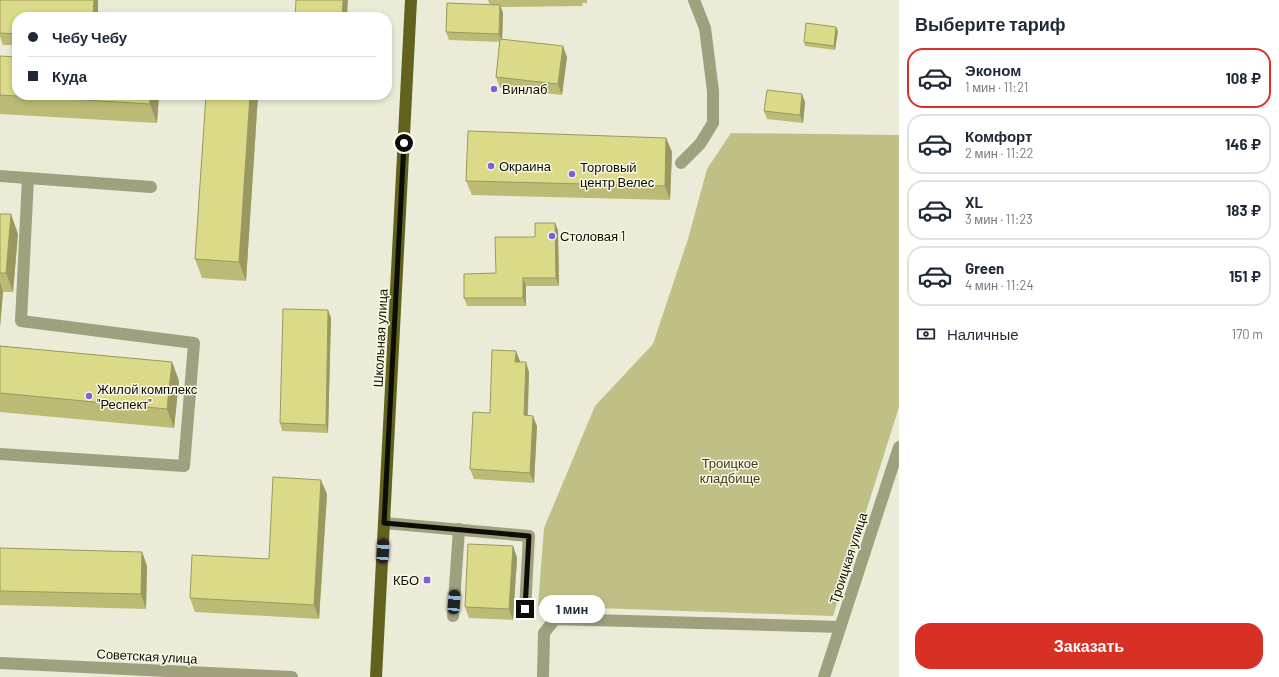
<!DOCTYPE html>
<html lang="ru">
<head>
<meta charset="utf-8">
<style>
	body { margin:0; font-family:Barlow,sans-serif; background:#f6f6f7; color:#1f2937; height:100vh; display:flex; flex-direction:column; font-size:15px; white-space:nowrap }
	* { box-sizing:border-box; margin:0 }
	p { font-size:13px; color:#747a83 }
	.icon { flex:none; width:22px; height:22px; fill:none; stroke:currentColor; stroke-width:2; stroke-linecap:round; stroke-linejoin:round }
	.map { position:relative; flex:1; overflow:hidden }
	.sheet { display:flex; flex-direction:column; background:#fff; width:380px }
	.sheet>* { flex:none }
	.guide { position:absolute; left:12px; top:12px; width:380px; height:88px; border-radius:16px; box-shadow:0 2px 6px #0003; display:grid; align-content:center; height:88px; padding:0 16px; background:#fff }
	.end { position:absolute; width:18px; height:18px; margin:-9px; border:5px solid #0d0d07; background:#fff; box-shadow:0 0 0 2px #fff }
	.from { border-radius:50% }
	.bubble { position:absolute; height:28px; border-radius:14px; background:#fff; box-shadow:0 2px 6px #0003; font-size:13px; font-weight:700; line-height:28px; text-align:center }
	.car { position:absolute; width:12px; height:24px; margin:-12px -6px; border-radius:5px; box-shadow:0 0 3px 1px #0007; background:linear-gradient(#222 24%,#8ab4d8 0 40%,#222 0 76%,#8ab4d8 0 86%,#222 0) }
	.guide b { display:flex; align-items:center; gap:14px; height:38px; font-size:15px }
	.guide b+b { border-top:1px solid #e0e1e3 }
	.guide i { width:10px; height:10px; background:#1f2937 }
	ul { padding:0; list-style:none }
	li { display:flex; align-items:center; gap:12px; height:60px; margin:0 8px 6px; padding:0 8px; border:2px solid #e0e1e3; border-radius:16px }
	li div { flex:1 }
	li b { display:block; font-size:15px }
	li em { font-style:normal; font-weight:700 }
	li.on { border-color:#d93025 }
	li>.icon { width:36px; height:36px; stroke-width:1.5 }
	h2 { padding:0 16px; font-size:18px; line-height:48px }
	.pay { display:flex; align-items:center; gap:10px; height:44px; padding:0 16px; font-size:15px }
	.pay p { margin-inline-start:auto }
	.primary-button { display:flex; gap:8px; margin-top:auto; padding:8px 16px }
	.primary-button a { flex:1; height:46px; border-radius:16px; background:#d93025; color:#fff; font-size:16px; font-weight:700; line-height:46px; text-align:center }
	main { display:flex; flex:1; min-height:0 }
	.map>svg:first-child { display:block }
	.green { fill:#c0bf86 }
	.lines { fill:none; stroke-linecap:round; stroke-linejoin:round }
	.minor { stroke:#a09f7e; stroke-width:12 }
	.major { stroke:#63611e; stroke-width:12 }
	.wall { fill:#bcbb75 }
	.shaded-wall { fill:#99995f }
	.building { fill:#dbda88; stroke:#99995f }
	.route { stroke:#0d0d07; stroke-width:5 }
	.poi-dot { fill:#7863de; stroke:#f9f9e5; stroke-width:1.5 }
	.labels { text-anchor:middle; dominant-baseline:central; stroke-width:3; stroke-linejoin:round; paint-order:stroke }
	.poi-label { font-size:13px; fill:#0d0d07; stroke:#f9f9e5; text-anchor:start }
	.street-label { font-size:13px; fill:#0d0d07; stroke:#f9f9e5 }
	.park-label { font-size:13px; fill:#3b3a17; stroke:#f9f9e5 }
</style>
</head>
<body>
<main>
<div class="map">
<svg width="899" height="677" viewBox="0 0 899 677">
	<rect width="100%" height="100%" fill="#ebecd8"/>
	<path class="green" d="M731,133L899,135V407L833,616L538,606L544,528L595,406L653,344L688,239L707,169Z"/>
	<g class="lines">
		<g class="minor">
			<path d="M681,163L700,144L713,123V91L705,28L694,0"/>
			<path d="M0,176L151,187"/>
			<path d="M0,454L184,466L194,343L21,321L28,178"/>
			<path d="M384,523L529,536L525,609"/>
			<path d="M453,616L459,529"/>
			<path d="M0,663L292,677"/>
			<path d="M543,677L544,633L555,619L840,627"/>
			<path d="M824,677L899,447"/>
		</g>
		<path class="major" d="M376,677L411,0"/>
	</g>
	<g class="wall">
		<path d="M0,0L98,1L17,17V45H3L0,37Z"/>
		<path d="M488,0H587V3H582L583,6L501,7L503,13L502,39L567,57L562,95L500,88L496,77L500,42L449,40L446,32L490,5Z"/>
		<path d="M838,31L835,50L805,46L804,42Z"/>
		<path d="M0,56L17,95H159L157,123L0,114Z"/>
		<path d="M206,95H258L246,281L202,278L195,259Z"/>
		<path d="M805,102L803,123L767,119L764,111Z"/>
		<path d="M666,138L672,152L670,200L472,195L466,181Z"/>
		<path d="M0,214L18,234L13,292H3L0,327Z"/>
		<path d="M555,223L558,230L559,286H526V306H467L464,298L496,273L535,237Z"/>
		<path d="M331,318L328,433L282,431L280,423Z"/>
		<path d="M0,346L172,362L179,381L174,428L0,412Z"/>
		<path d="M520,362L529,372L528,415L537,426L534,483L474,479L470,469L490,413Z"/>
		<path d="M327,494L319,619L195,612L190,598L269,559Z"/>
		<path d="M513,546L517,558L513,620L469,618L465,607Z"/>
		<path d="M0,548L142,552L147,566L146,609L0,605Z"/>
	</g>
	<g class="shaded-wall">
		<path d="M94,0H98V17H93Z"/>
		<path d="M343,0H348L347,17H342Z"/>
		<path d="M500,5L503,13L502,42L499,34Z"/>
		<path d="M836,27L838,31L835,50L834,46Z"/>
		<path d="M563,46L567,57L562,95L558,84Z"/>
		<path d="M802,94L805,102L803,123L800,115Z"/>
		<path d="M150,95H159L157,123L150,104Z"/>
		<path d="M250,95H258L246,281L239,262Z"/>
		<path d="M666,138L672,152L670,200L665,186Z"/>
		<path d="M11,214L18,234L13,292L6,273Z"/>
		<path d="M555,223L558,230L559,286L556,278Z"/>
		<path d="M523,278L526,286V306L523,298Z"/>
		<path d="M0,282L3,292L0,327Z"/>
		<path d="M328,310L331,318L328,433L326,425Z"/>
		<path d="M516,351L520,361L519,372L515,362Z"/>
		<path d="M172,362L179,381L174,428L167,409Z"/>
		<path d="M526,362L529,372L527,426L524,415Z"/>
		<path d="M533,416L537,426L534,483L530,473Z"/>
		<path d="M321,480L327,494L319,619L314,605Z"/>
		<path d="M513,546L517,558L513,620L509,609Z"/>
		<path d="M142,552L147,566L146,609L141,594Z"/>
	</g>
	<g class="building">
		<path d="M0,0H94L93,17H17V34L0,33Z"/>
		<path d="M296,0H343L342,17H295Z"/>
		<path d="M447,3L500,5L499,34L446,32Z"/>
		<path d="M806,23L836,27L834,46L804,42Z"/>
		<path d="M500,39L563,46L558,84L496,77Z"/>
		<path d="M0,56L17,57V95H150V104L0,95Z"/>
		<path d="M767,90L802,94L800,115L764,111Z"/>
		<path d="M206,95H250L239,262L195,259Z"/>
		<path d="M468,131L666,138L665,186L466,181Z"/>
		<path d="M0,214H11L6,273H0Z"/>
		<path d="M535,223H555L556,278H523V298H464V274L496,273L495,237H535Z"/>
		<path d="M283,309L328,310L326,425L280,423Z"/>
		<path d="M0,346L172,362L167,409L0,393Z"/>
		<path d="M492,350L516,351L515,362H526L524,415L533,416L530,473L470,469L473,412L490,413Z"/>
		<path d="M273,477L321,480L314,605L190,598L192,555L269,559Z"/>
		<path d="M468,544L513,546L509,609L465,607Z"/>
		<path d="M0,548L142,552L141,594L0,591Z"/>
	</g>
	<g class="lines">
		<path class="route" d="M404,143L384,523L529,536L525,609"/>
	</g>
	<g class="poi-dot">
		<circle cx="494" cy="89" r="4"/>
		<circle cx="491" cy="166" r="4"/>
		<circle cx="572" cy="174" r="4"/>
		<circle cx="552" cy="236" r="4"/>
		<circle cx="89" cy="396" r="4"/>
		<rect x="423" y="576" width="8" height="8" rx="2"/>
	</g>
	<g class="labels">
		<g class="poi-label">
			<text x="502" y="89">Винлаб</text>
			<text x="499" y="166">Окраина</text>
			<text x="580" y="167">Торговый<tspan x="580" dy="15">центр Велес</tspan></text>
			<text x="560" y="236">Столовая 1</text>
			<text x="97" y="389">Жилой комплекс<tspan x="97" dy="15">"Респект"</tspan></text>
			<text x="419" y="580" text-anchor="end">КБО</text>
		</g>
		<g class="street-label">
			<text transform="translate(380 338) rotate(-87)">Школьная улица</text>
			<text transform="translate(848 558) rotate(-72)">Троицкая улица</text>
			<text transform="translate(147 656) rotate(3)">Советская улица</text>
		</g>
		<g class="park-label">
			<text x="730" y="463">Троицкое<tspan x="730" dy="15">кладбище</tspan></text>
		</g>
	</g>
</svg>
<i class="end from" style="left:404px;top:143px"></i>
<i class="end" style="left:525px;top:609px"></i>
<div class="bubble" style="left:539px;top:595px;width:66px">1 мин</div>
<i class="car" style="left:383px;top:551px;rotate:3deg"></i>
<i class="car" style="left:454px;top:602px;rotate:4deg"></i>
<div class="guide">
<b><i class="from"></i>Чебу Чебу</b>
<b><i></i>Куда</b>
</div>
</div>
<section class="sheet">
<h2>Выберите тариф</h2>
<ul>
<li class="on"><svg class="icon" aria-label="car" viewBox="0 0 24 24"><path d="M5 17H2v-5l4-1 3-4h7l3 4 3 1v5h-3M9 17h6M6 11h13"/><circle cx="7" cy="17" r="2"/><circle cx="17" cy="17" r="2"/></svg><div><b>Эконом</b><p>1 мин · 11:21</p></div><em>108 ₽</em></li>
<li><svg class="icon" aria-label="car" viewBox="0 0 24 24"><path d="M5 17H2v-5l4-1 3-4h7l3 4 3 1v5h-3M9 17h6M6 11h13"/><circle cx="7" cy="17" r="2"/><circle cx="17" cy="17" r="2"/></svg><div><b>Комфорт</b><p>2 мин · 11:22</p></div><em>146 ₽</em></li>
<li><svg class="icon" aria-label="car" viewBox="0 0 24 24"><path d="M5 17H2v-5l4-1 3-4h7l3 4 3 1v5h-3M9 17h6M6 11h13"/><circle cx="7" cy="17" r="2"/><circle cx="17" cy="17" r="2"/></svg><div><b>XL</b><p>3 мин · 11:23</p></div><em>183 ₽</em></li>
<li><svg class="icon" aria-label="car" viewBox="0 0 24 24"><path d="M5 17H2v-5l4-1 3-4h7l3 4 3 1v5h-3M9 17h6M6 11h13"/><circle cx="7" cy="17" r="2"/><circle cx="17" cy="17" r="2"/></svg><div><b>Green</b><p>4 мин · 11:24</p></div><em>151 ₽</em></li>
</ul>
<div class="pay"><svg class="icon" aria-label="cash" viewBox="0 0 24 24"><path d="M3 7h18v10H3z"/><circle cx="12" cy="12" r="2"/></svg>Наличные<p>170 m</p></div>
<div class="primary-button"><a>Заказать</a></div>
</section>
</main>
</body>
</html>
